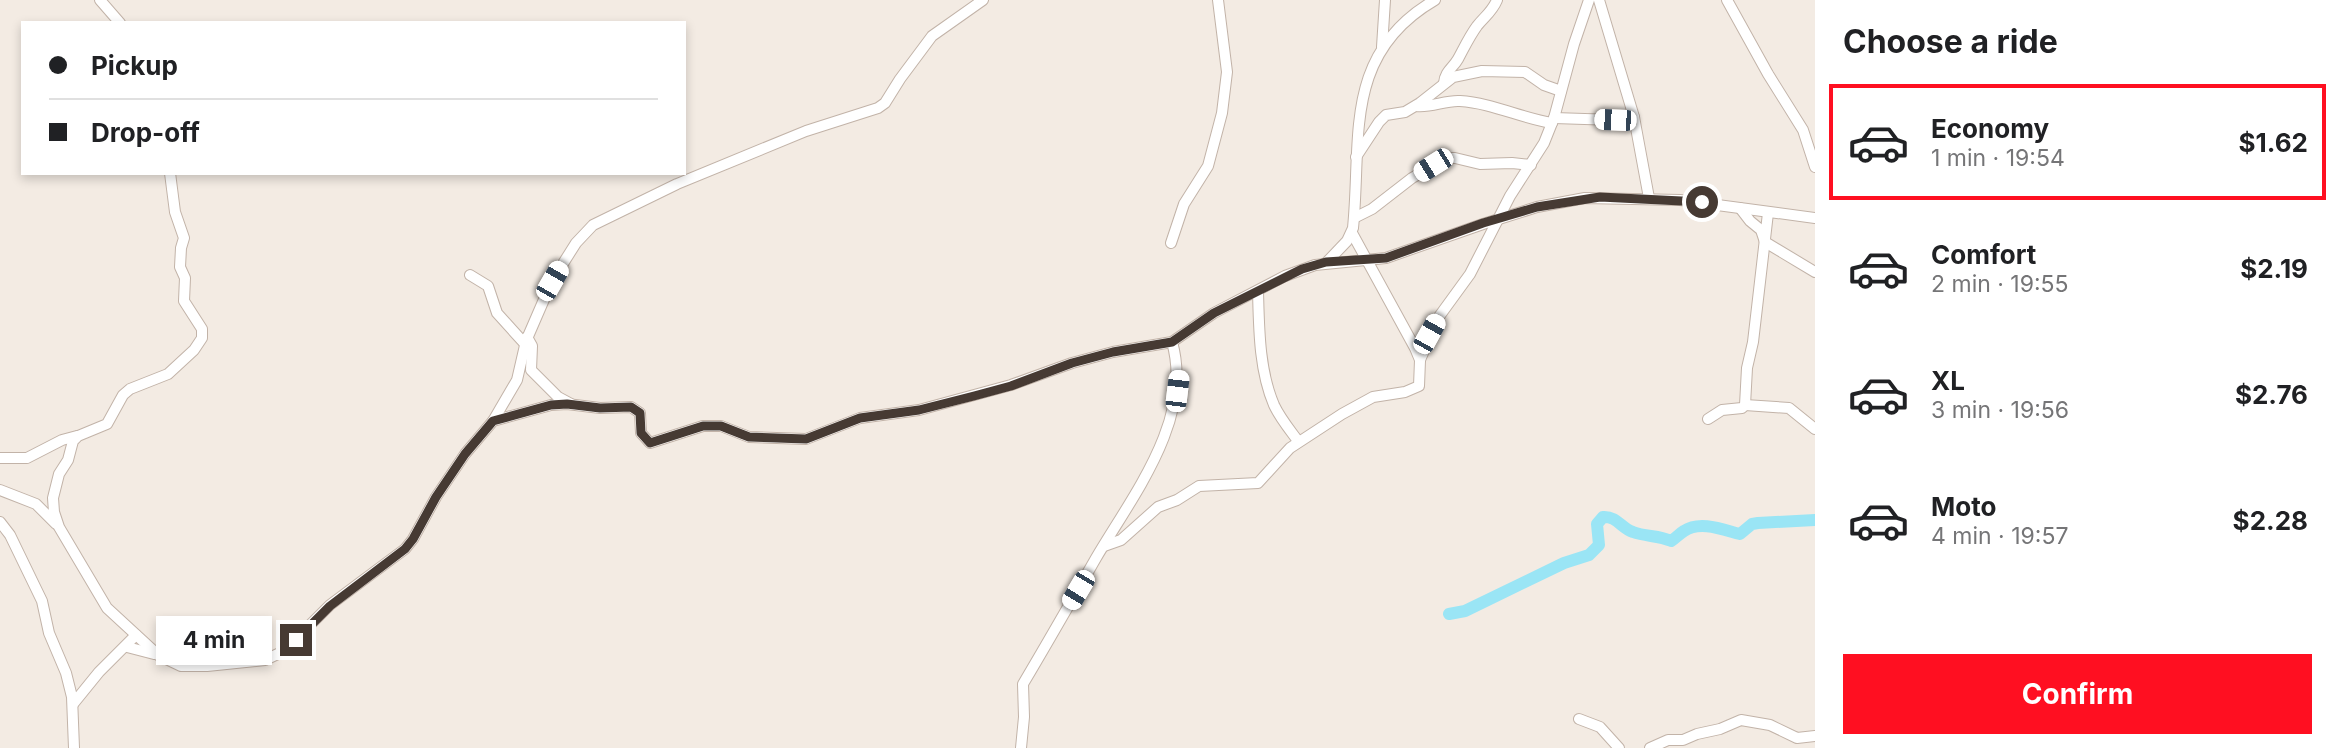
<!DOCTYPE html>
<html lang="en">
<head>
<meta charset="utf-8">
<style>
	body { margin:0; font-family:Inter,sans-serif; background:#f2f2f2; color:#202124; height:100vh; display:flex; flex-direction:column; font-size:26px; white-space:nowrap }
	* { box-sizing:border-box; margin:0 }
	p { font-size:23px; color:#757577 }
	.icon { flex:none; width:38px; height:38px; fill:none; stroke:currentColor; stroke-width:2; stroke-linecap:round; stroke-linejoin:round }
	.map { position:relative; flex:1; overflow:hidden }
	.drawer { display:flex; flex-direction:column; background:#fff; width:525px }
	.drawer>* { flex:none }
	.banner { position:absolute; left:21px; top:21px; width:665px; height:154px; border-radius:0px; box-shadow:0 4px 10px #0003; display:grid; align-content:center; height:154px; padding:0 28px; background:#fff }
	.end { position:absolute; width:32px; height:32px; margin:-16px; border:9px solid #463a33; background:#fff; box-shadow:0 0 0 4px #fff }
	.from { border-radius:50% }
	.bubble { position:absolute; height:49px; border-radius:0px; background:#fff; box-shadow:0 4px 10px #0003; font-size:23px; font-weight:700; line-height:49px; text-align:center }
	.car { position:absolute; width:21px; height:42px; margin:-21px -10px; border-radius:9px; box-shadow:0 0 5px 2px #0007; background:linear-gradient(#fff 24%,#345 0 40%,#fff 0 76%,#345 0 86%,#fff 0) }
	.banner b { display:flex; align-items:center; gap:24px; height:66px; font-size:26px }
	.banner b+b { border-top:2px solid #e0e0e0 }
	.banner i { width:18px; height:18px; background:#202124 }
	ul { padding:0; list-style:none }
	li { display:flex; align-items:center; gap:21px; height:116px; margin:0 14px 10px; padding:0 14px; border:4px solid transparent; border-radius:0px }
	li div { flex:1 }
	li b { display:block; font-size:26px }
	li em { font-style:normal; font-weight:700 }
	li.selected { border-color:#ff0f21 }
	li>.icon { width:63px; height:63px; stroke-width:1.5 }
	h2 { padding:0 28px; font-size:32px; line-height:84px }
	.primary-button { display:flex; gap:14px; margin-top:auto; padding:14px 28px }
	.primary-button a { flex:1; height:80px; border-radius:0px; background:#ff0f21; color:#fff; font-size:28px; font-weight:700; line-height:80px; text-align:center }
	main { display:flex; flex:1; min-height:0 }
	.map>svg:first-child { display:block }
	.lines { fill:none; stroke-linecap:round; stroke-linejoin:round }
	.river { stroke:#9ae5f5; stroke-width:12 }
	.minor-casing { stroke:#c2b3a8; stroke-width:12 }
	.minor { stroke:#fff; stroke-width:10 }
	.route { stroke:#463a33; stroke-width:9 }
</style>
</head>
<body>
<main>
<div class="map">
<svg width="1815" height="748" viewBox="0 0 1815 748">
	<rect width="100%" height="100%" fill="#f3ebe3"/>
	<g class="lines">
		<path class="river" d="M1449,614L1465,611L1564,563L1589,555L1599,545L1597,524L1603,517C1617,516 1621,528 1633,532C1646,537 1659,535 1671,541C1676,538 1679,534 1684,531C1700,520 1724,530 1740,534L1752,524L1758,523L1815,520"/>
		<defs>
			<g id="minor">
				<path d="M100,0L120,23"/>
				<path d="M1599,0L1634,117L1649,198"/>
				<path d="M1727,0L1768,74L1803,130L1815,167"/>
				<path d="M1382,47L1385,0"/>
				<path d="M1444,83C1445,71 1453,68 1458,59C1464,48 1469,37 1477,26C1485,16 1492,12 1497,0"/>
				<path d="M1416,106C1431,108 1445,100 1460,101C1492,103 1521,118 1552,123"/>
				<path d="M1554,118L1615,120L1634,117"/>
				<path d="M1356,157L1379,122L1386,115L1405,112L1420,103L1453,77L1482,71L1525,72L1544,85L1561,91"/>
				<path d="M170,173L175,212L184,238L181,248L180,267L185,278L184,301L202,329V338L194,350L168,374L130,389L123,395L107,424L78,436L73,441L68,460L59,474L53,498L54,512L59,527L107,608L158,655L181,666H207L265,660L284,651L330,605L405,549L413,539L436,497L465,454L493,421L551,405L567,404L600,408L631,407L640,413L641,433L650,443L703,426H721L749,437L806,439L860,418L919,410L1011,385L1072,363L1113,352L1172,342L1214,313L1285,276L1315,265L1386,258L1483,224L1537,207L1585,198L1680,200L1815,218"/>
				<path d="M1740,208L1750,221L1761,230L1765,242L1815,272"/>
				<path d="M1354,218L1372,209L1412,178L1447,158H1455L1480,164L1512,163L1531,165"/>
				<path d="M1171,243L1184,204L1208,166L1222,113L1227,72L1218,0"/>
				<path d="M1326,263L1347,241L1353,228C1362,138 1342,54 1435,0"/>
				<path d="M470,275L488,286L497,313L525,344"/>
				<path d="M1258,291C1259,328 1259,370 1274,405C1280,418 1290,430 1298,441"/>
				<path d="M527,337L532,346L531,370L558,397L571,404"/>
				<path d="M1420,360L1438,318L1470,274L1510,196L1544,143L1554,118L1574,44L1589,0"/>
				<path d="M1745,405L1789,408L1815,429"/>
				<path d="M1708,419L1722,410L1742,408L1745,405L1747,368L1753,342L1768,213"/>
				<path d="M493,421L517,380L526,341L552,281L576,243L593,225L677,184L806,131L878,108L885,103L900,79L932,36L983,0"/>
				<path d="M0,458H27L62,440L77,436"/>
				<path d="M0,490L36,504L56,524"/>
				<path d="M0,522L10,535L42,601L49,633L66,673L72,697L74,748"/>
				<path d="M1104,546L1121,540L1158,507L1177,500L1199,486L1258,483L1290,448L1342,414L1373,397L1405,392L1419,386L1420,360L1415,348L1352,233"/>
				<path d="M127,647L154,654"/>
				<path d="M73,704L99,672L136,635"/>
				<path d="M1579,719L1600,727L1619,748"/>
				<path d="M1021,748L1024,717L1023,684C1048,642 1072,600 1096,558C1133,495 1194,419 1172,342"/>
				<path d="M1650,748L1668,740H1683L1697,734L1720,729L1741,720L1770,725L1797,738L1815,736"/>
			</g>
		</defs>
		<use href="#minor" class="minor-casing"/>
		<use href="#minor" class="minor"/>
	</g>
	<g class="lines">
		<path class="route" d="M296,640L330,606L405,549L413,539L436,497L465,454L493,421L551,405L567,404L600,408L631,407L640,413L641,433L650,443L703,426H721L749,437L806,439L860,418L919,410L974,396L1011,386L1072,363L1113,352L1172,342L1214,313L1302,269L1326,262L1386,258L1483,223L1537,207L1600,197L1702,202"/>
	</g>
</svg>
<i class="end from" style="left:1702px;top:202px"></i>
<i class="end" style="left:296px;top:640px"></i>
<div class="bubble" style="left:156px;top:616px;width:116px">4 min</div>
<i class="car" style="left:1615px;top:120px;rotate:272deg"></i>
<i class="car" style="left:1433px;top:165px;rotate:238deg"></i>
<i class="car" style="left:552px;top:281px;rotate:30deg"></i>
<i class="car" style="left:1429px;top:334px;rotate:29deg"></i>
<i class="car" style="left:1177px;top:391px;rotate:7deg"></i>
<i class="car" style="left:1078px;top:590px;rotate:211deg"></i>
<div class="banner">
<b><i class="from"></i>Pickup</b>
<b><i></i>Drop-off</b>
</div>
</div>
<section class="drawer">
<h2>Choose a ride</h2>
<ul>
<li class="selected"><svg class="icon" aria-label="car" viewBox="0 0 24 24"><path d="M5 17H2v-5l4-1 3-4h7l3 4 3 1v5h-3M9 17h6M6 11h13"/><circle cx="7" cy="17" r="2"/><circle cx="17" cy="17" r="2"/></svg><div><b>Economy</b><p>1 min · 19:54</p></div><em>$1.62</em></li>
<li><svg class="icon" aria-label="car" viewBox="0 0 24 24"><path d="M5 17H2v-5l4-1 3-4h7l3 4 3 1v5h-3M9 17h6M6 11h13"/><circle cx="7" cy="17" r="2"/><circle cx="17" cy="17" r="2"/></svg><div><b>Comfort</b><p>2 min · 19:55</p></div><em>$2.19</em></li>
<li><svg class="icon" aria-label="car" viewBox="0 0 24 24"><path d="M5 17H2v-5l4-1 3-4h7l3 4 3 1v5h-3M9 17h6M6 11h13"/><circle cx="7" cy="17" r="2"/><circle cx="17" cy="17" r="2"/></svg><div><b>XL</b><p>3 min · 19:56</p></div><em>$2.76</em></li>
<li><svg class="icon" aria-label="car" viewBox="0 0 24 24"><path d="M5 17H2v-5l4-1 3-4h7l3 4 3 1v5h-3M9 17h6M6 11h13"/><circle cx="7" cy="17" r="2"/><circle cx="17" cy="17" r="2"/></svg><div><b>Moto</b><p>4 min · 19:57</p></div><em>$2.28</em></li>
</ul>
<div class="primary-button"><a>Confirm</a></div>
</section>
</main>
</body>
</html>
